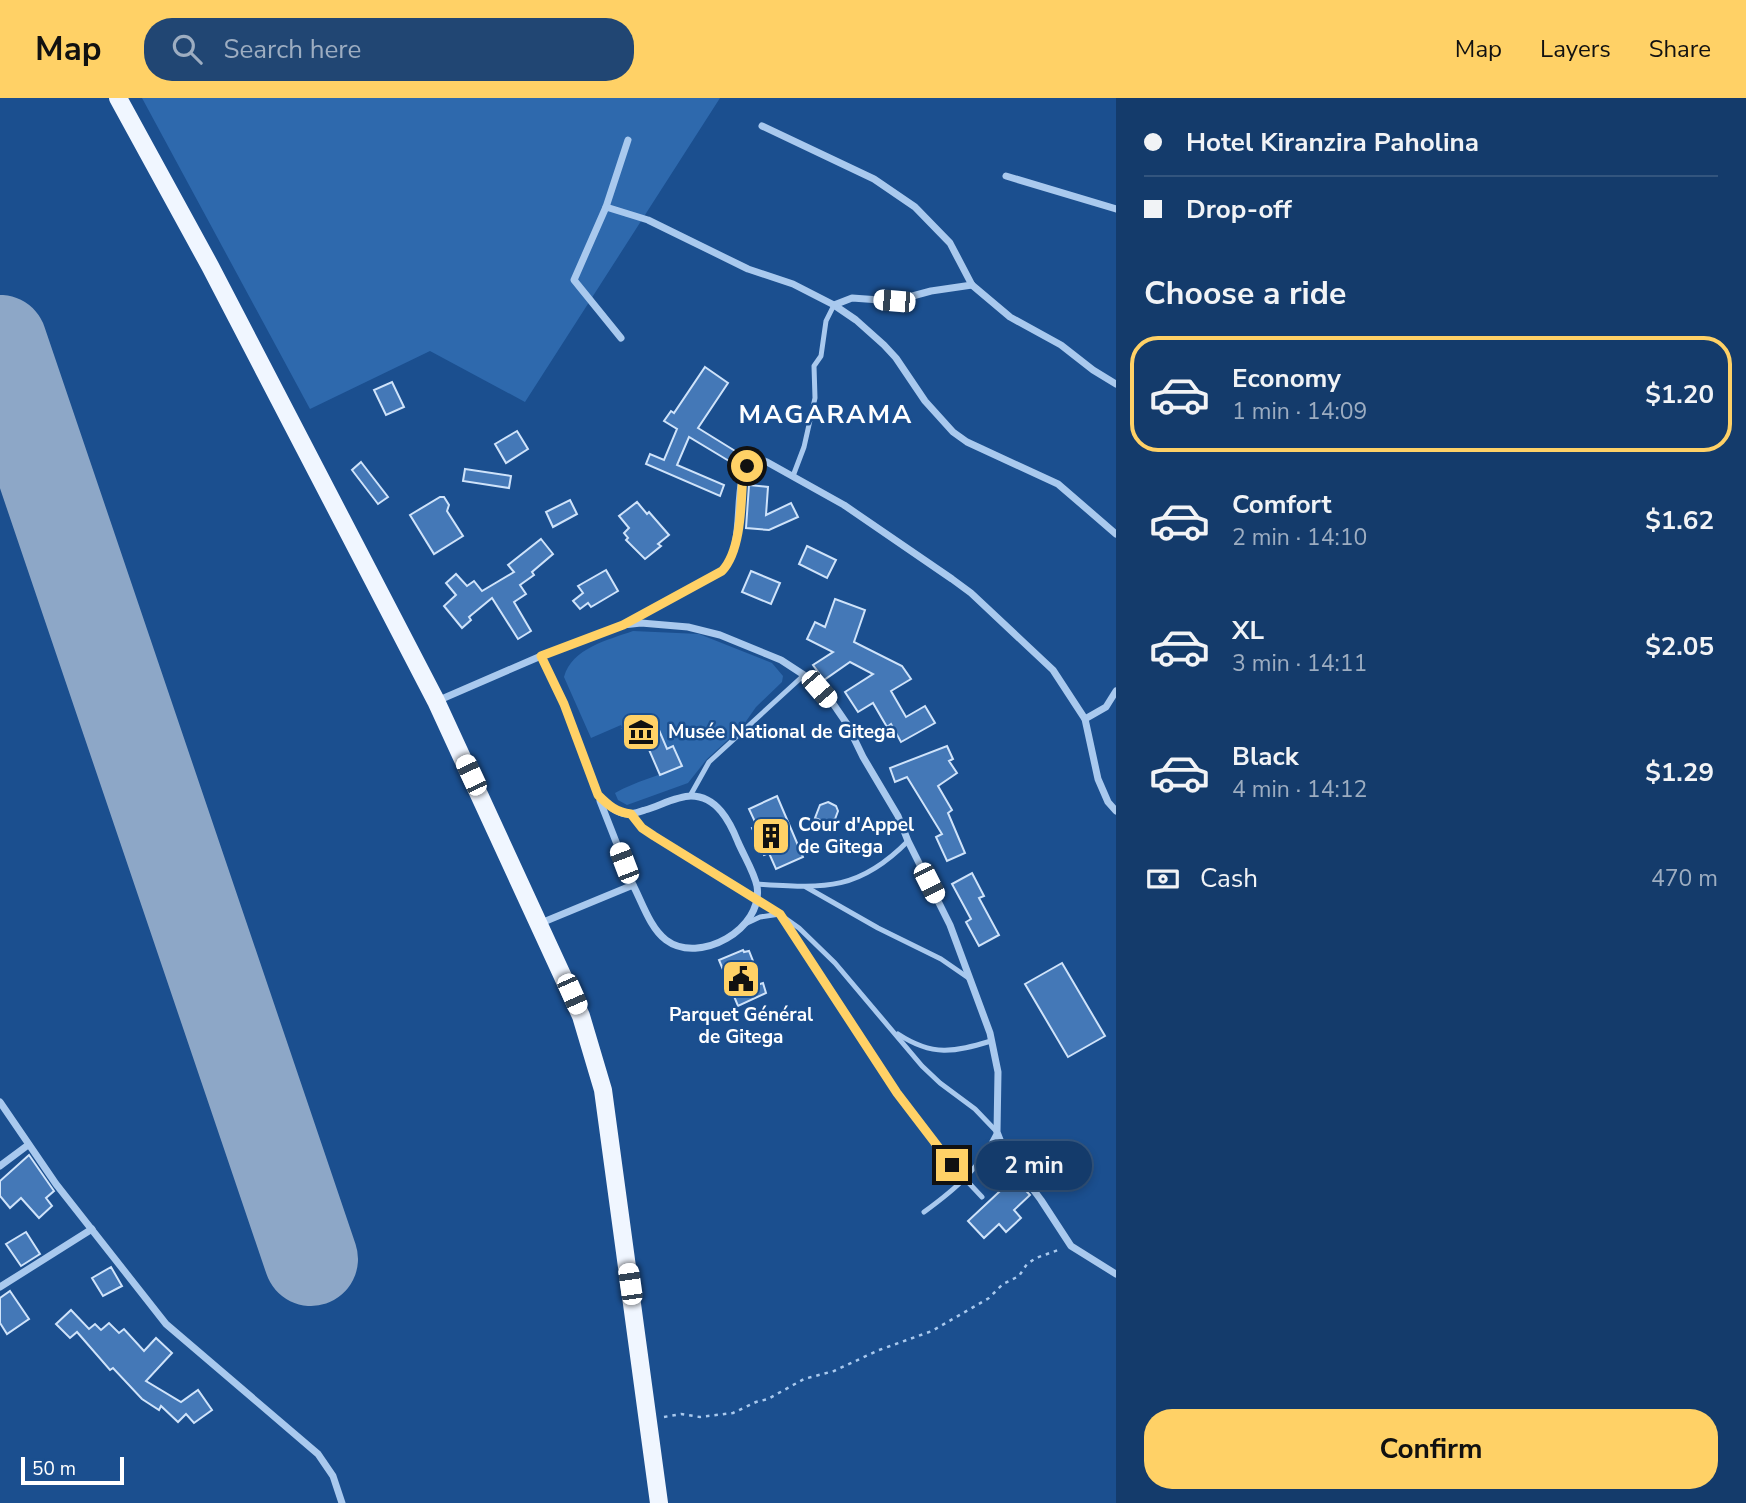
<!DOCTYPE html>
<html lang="en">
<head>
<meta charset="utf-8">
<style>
	body { margin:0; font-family:"Nunito Sans",sans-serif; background:#214673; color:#f1f3f6; height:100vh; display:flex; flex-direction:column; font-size:26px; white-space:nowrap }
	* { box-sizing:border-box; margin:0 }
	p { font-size:23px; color:#9dadc1 }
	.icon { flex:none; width:38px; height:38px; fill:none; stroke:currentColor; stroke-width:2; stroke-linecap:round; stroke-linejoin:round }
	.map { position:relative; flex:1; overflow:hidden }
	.details { display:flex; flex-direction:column; background:#143b6b; width:630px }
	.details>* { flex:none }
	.banner { display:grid; align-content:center; height:154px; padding:0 28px; background:#143b6b }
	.scale { position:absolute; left:21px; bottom:18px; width:103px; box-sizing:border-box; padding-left:7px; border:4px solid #fff; border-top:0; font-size:19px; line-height:24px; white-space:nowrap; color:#fff; -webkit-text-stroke:5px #1b4f8f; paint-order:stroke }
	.end { position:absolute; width:32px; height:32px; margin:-16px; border:9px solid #ffd166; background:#111; box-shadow:0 0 0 4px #111 }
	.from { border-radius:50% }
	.bubble { position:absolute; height:49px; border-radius:24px; background:#143b6b; box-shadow:0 4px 10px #0003,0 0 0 2px #33557e; font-size:23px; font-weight:700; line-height:49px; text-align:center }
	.car { position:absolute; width:21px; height:42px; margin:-21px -10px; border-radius:9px; box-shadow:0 0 5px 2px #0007; background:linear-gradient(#fff 24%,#345 0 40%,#fff 0 76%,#345 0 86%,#fff 0) }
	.banner b { display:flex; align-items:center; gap:24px; height:66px; font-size:26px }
	.banner b+b { border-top:2px solid #33557e }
	.banner i { width:18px; height:18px; background:#f1f3f6 }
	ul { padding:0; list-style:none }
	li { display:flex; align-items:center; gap:21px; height:116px; margin:0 14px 10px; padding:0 14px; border:4px solid transparent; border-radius:28px }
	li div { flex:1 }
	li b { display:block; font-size:26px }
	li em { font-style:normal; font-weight:700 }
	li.on { border-color:#ffd166 }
	li>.icon { width:63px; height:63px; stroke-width:1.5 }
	h2 { padding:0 28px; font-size:32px; line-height:84px }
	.pay { display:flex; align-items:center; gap:18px; height:77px; padding:0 28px; font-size:26px }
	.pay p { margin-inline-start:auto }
	.cta { display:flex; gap:14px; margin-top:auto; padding:14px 28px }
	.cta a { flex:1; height:80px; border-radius:28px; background:#ffd166; color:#111; font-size:28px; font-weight:700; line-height:80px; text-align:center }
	header { display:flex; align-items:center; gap:42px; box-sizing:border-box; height:98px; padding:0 35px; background:#ffd166; color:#111 }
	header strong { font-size:33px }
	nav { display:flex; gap:38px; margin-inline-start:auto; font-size:24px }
	.search { width:490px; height:63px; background:#214673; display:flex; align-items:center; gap:18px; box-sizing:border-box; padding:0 24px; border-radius:28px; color:#9dadc1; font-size:26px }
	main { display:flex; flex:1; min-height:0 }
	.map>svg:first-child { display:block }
	.green { fill:#2e69ad }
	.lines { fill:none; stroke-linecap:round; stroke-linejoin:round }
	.runway { stroke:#8da7c7; stroke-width:94 }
	.building { fill:#4478b7; stroke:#cfe3fa; stroke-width:2 }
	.path { stroke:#a9c9ee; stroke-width:2.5; stroke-dasharray:3.5 5; stroke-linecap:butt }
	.lane { stroke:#a9c9ee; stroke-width:5 }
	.street { stroke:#a9c9ee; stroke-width:7 }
	.primary { stroke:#f0f6ff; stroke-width:18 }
	.route { stroke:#ffd166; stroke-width:9 }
	.labels { text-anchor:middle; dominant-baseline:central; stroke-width:5; stroke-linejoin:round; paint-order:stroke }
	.poi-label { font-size:19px; font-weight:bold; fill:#fff; stroke:#1b4f8f; text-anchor:start }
	.district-label { font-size:26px; font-weight:bold; letter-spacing:2px; fill:#fff; stroke:#1b4f8f }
</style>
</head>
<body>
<header>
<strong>Map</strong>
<div class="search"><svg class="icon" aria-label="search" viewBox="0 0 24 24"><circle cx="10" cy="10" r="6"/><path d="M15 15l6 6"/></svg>Search here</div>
<nav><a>Map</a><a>Layers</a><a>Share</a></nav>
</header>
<main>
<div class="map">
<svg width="1116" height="1405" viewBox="0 0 1116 1405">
	<rect width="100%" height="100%" fill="#1b4f8f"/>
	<g class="green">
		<path d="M142,0H720L525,304L430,253L310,311Z"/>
		<path d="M633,533L699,536L772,565L783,578L782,584L756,609L742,629L707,661L688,685L627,707L618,702L615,695C636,683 659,678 682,668L674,649L667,651L653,618L623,631L621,627L591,640L564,579C572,550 608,542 633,533Z"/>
	</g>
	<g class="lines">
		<path class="runway" d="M0,244L311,1161"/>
	</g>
	<g class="building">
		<path d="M705,269L728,285L698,330L740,356L734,366L689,339L677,367L724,387L720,398L646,366L650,356L664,362L677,331L664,323L671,313L674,315Z"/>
		<path d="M392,284L404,309L386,317L374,292Z"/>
		<path d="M517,333L528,351L506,365L495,346Z"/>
		<path d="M361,364L388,399L378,406L352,372Z"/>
		<path d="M465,371L511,378L509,390L463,383Z"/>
		<path d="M749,387L768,389L766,417L791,405L798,419L769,432L746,430Z"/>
		<path d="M440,399H444L449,407L447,413L463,438L434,456L410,417Z"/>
		<path d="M570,402L577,416L553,429L546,414Z"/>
		<path d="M637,404L647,416L649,414L669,437L658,446L661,448L645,461L626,442L628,440L624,435L629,430L619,418Z"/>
		<path d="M541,441L553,456L532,474L534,477L520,487L526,496L514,504L531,533L518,541L492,500L469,519L471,522L462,530L444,508L456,497L446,485L456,476L467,488L474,483L482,493L514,474L508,467Z"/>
		<path d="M807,448L836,462L827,480L799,466Z"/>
		<path d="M606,472L618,493L591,509L588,505L580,511L573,503L583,495L578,488Z"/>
		<path d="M751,473L780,485L771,506L742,494Z"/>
		<path d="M835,501L865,512L854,544L902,568L911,581L891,593L906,619L925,608L935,625L901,644L891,626L887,629L873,605L858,614L845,594L873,576L850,564L824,582L813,567L833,554L807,541L815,524L825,529Z"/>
		<path d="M653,618L667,651L673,648L682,668L660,677L644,640L630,647L623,631Z"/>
		<path d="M947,648L953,661L949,663L957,675L938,688L952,712L948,715L965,755L947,763L936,739L942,736L907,679L895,684L890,670Z"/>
		<path d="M777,698L803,759L776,771L769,755L764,757L752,730L757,728L749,711Z"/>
		<path d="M828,704L836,708L838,713L835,721L827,725L815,720L820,707Z"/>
		<path d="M972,775L984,798L979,800L999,837L979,848L966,824L971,821L952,786Z"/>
		<path d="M743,852L744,854L749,853L753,863L748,865L757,887L763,885L766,895L738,908L719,862Z"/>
		<path d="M1062,865L1105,938L1068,959L1025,886Z"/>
		<path d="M29,1057L54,1093L46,1100L52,1108L39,1120L21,1100L10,1110L0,1098V1083Z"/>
		<path d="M1014,1080L1030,1097L1014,1112L1021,1120L1006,1134L999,1126L984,1140L968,1123Z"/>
		<path d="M26,1134L40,1156L21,1168L6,1146Z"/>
		<path d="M111,1169L122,1188L103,1198L92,1180Z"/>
		<path d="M10,1193L29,1221L7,1236L0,1225V1200Z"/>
		<path d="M71,1212L89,1231L95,1226L101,1232L109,1225L119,1235L124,1231L144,1253L156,1240L172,1255L146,1283L181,1304L198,1292L212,1312L194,1325L186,1316L178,1324L161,1308L159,1312L142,1301L113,1270L110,1272L77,1234L70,1240L56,1226Z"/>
	</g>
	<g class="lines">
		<path class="path" d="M664,1319L681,1316L700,1319L733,1315L756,1304L768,1301L804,1281L834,1273L879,1252L932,1233L989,1200L1003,1186L1019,1178L1027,1166L1036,1160L1061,1151"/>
		<g class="lane">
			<path d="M793,378L804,349L815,300L814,268L821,258L826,223L834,207"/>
			<path d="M690,698L709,664L804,577"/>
			<path d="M630,716L642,731L758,801L799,830L835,865L922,968L940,985L975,1011L997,1034C979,1071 957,1090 924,1114"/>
			<path d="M757,786C823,790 858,794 908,743"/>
			<path d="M806,789L878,830L941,861L970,881"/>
			<path d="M745,826L760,819L780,816L897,995L952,1067L982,1099"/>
			<path d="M898,936C933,959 954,954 991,943"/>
		</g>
		<g class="street">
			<path d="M762,28L874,81L915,109L950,145L972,187L1010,219L1061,247L1093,272L1116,286"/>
			<path d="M1006,78L1116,111"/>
			<path d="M606,109L648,122L748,171L793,186L834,207L856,222L884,247L896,260L925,303L953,334L967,344L1058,386L1116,436"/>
			<path d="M834,207L852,200L894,203L931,193L972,187"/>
			<path d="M621,240L574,182L606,109L628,42"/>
			<path d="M627,525L722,473C749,446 729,382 752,363L759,361L767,364L844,407L952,481L971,495L1053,572L1085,621L1098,681L1108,704L1116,713"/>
			<path d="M437,603L541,558L623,527L641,525L688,529L720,537L781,562L804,577L834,607L847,626L863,659L898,718L908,743L950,827L990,935L998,974L997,1034L1004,1052L1041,1102L1071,1148L1116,1176"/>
			<path d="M1085,621L1106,609L1116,593"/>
			<path d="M600,703L633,787"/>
			<path d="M541,825L633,787C642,804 650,830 666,842C699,867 764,831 757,788C754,774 744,758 738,744C730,724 717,698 691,698C677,698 659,708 645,712C636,715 628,718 619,714C611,711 605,704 598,697L564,606L541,558"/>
			<path d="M0,1004L56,1086L166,1226L318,1356L333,1378L342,1405"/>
			<path d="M0,1068L28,1047"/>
			<path d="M0,1189L92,1131"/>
		</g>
		<path class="primary" d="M118,0L210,168L436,603L581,918L603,992L659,1405"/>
	</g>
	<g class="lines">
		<path class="route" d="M747,368L743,374C741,403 742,452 722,473L623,527L541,558L564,606L598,697C609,708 616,714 631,716L642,730L654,738L780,816L897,995L952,1067"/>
	</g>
	<defs>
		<symbol id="museum-square" viewBox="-11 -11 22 22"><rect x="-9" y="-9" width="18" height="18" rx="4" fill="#ffd166" stroke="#1b4f8f"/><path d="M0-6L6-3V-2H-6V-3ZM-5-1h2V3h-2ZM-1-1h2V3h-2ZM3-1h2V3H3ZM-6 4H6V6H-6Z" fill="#111"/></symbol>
		<symbol id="building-square" viewBox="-11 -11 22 22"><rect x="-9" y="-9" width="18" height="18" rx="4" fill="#ffd166" stroke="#1b4f8f"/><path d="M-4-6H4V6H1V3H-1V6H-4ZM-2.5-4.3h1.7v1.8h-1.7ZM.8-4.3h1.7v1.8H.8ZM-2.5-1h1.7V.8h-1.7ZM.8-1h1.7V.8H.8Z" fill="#111"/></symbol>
		<symbol id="civic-square" viewBox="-11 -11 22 22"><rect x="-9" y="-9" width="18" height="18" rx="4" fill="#ffd166" stroke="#1b4f8f"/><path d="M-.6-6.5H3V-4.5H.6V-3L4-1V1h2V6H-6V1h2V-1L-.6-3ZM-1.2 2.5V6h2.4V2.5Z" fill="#111"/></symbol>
	</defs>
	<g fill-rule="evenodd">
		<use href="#museum-square" x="619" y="612" width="44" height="44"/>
		<use href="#building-square" x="749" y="716" width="44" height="44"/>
		<use href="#civic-square" x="719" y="859" width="44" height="44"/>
	</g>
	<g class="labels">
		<g class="poi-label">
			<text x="668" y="634">Musée National de Gitega</text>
			<text x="798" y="727">Cour d'Appel<tspan x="798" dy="22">de Gitega</tspan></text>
			<text x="741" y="917" text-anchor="middle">Parquet Général<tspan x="741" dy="22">de Gitega</tspan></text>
		</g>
		<g class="district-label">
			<text x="826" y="316">MAGARAMA</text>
		</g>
	</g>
</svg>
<div class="scale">50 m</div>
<i class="end from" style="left:747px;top:368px"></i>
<i class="end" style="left:952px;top:1067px"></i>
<div class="bubble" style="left:976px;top:1043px;width:116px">2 min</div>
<i class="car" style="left:894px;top:203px;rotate:275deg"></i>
<i class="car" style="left:819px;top:591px;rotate:139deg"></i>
<i class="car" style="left:471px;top:677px;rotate:335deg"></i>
<i class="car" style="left:624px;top:765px;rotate:339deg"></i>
<i class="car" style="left:929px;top:785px;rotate:153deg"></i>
<i class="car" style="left:572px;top:896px;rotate:156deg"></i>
<i class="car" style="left:630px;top:1186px;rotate:352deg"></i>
</div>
<section class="details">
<div class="banner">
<b><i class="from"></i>Hotel Kiranzira Paholina</b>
<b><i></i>Drop-off</b>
</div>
<h2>Choose a ride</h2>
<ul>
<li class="on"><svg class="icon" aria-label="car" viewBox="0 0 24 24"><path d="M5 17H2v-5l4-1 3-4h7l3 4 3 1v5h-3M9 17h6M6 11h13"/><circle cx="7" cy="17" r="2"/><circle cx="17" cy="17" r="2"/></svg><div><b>Economy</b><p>1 min · 14:09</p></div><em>$1.20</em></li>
<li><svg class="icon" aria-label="car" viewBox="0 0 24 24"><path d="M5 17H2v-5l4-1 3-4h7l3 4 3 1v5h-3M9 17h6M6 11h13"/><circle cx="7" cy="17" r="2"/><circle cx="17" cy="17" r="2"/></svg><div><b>Comfort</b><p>2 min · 14:10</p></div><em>$1.62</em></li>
<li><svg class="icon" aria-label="car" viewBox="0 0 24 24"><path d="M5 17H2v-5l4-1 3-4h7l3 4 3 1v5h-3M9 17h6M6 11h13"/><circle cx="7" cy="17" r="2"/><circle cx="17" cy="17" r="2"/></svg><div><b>XL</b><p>3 min · 14:11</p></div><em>$2.05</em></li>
<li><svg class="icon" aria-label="car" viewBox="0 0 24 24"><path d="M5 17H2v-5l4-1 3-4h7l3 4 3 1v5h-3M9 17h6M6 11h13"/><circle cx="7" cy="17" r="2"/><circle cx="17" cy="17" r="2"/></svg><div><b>Black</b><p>4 min · 14:12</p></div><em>$1.29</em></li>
</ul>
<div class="pay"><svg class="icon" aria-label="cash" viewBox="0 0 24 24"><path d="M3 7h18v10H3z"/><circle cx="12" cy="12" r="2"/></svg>Cash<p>470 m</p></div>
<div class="cta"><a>Confirm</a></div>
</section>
</main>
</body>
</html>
